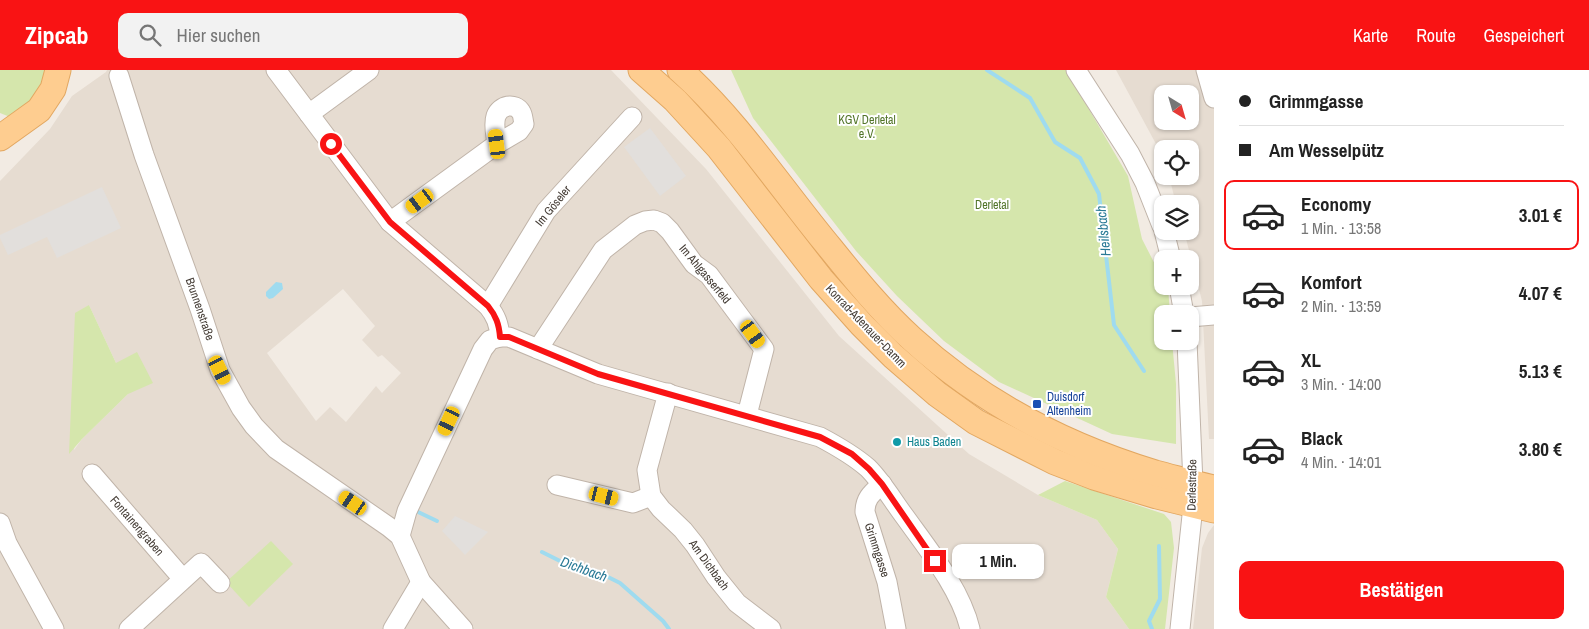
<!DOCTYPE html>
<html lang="de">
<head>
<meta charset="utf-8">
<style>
	body { margin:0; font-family:"Archivo Narrow",sans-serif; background:#f2f2f2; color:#222; height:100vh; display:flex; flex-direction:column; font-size:19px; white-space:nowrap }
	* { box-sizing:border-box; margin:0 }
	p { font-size:16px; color:#767676 }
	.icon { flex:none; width:28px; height:28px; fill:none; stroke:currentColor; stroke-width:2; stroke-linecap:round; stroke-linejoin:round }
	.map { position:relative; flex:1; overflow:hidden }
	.details { display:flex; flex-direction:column; background:#fff; width:375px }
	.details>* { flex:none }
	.top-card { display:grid; align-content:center; height:110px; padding:0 25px; background:#fff }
	.needle { width:32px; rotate:143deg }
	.controls { position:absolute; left:1154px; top:15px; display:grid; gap:10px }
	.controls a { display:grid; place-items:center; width:45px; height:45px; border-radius:10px; background:#fff; box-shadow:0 1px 4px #0004; font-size:25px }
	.end { position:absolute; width:22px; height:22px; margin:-11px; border:6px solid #f91314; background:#fff; box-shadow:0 0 0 2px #fff }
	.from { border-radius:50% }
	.bubble { position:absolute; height:35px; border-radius:10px; background:#fff; box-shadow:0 1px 4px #0004; font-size:16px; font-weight:800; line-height:35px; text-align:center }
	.car { position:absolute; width:15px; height:30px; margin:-15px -8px; border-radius:6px; box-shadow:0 0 4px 1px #0007; background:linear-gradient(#f5c518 24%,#345 0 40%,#f5c518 0 76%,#345 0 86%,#f5c518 0) }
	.top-card b { display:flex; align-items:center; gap:18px; height:48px; font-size:19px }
	.top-card b+b { border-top:1px solid #e0e0e0 }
	.top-card i { width:12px; height:12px; background:#222 }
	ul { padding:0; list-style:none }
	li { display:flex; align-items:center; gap:15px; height:70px; margin:0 10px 8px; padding:0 15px; border:2px solid transparent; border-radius:10px }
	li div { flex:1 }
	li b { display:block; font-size:19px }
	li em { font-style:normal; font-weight:800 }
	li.on { border-color:#f91314 }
	li>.icon { width:45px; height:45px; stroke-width:1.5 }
	.button { display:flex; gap:10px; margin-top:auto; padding:10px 25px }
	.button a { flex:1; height:58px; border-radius:10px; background:#f91314; color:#fff; font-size:20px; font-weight:800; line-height:58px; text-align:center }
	header { display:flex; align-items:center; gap:30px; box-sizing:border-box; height:70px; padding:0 25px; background:#f91314; color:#fff }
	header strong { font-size:24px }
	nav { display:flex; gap:28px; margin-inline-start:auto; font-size:18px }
	.search { width:350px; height:45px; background:#f2f2f2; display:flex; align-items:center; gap:12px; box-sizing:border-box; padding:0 18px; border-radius:10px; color:#767676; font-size:19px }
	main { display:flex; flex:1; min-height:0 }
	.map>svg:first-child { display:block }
	.residential { fill:#e6dcd1; fill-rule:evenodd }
	.green { fill:#d5e6ac }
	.parking { fill:#e2dfdc }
	.water { fill:#9fdbef }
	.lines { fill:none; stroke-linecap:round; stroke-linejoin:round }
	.stream { stroke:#9fdbef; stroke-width:4 }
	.minor-casing { stroke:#c0b4a9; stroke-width:21 }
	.major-casing { stroke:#e2a761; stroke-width:27 }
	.minor { stroke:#fff; stroke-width:19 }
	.major { stroke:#fecd90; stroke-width:25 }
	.route { stroke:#f91314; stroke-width:6 }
	.transit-dot { fill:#1a4fb4; stroke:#fff; stroke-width:2 }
	.culture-dot { fill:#0f9aa8; stroke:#fff; stroke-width:2 }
	.labels { text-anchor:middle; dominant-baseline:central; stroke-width:4; stroke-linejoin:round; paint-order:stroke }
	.park-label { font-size:12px; fill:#517428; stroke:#fff }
	.street-label { font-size:12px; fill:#433b34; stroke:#fff }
	.transit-label { font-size:12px; fill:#164399; stroke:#fff; text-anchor:start }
	.culture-label { font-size:12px; fill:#0d838f; stroke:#fff; text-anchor:start }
	.water-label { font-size:14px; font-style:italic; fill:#2a7a96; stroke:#fff }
</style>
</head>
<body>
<header>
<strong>Zipcab</strong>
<div class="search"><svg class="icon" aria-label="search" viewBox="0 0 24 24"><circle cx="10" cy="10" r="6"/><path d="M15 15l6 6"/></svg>Hier suchen</div>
<nav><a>Karte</a><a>Route</a><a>Gespeichert</a></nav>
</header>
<main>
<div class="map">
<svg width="1214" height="559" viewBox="0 0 1214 559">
	<rect width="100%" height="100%" fill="#f2ebe3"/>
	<g class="residential">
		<path d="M107,0H611L706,99L839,266L969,384L1038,425L1097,450L1118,479L1106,527L1129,559H0V111L50,59L72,26L106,2ZM343,219L375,256L362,270L378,287L382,285L401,303L382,323L376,316L346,352L330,337L316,351L267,283ZM89,235L116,293L128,324L82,369L74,380Z"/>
		<path d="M1116,0H1214V369H1209L1202,231L1184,161H1190V134H1176L1169,106H1190V79H1162V85ZM1162,24H1190V51H1162Z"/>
		<path d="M1214,455V559H1193L1202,478L1208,463Z"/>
	</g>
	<g class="green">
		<path d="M0,0H48L35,29L10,47L0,43Z"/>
		<path d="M731,0H1066L1128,106L1142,169L1162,208V216L1168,217L1170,244H1162V271H1172L1176,314V374L1112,364L999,312L944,271L897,226L856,181L753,48Z"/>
		<path d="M89,235L116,293L137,282L153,313L128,324L82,369L69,384L75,243Z"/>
		<path d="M1065,411L1164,444L1171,452L1174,478L1165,559H1129L1106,527L1118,479L1097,450L1038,425Z"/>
		<path d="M271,471L293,494L249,537L226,512Z"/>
	</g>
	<g class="parking">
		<path d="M650,58L686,106L660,126L624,77Z"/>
		<path d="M102,117L121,158L57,188L47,167L8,185L0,168V165Z"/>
		<path d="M455,446L488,462L465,485L442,461Z"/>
	</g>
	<path class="water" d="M276,212L282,213L283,219L273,228L269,229L266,226V222Z"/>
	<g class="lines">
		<g class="stream">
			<path d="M987,0L1030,28L1055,72L1080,88L1099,124L1114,255L1144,301"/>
			<path d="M416,441L437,451"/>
			<path d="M542,482L576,499L598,502L620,513L663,551L669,559"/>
			<path d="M1152,559L1149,551L1160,529L1159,476"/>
		</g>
		<defs>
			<g id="minor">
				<path d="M276,0L390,152L488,236C496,246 499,254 500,267H509L598,304L820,367C837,376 853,385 868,398C882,412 893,431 905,447C928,479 961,520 970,559"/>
				<path d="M1076,0L1130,84L1145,113L1162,156"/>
				<path d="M1206,0L1214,28"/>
				<path d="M119,6L144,85L200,239L220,300L241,338L254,356L276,379L389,457L400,466L421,512L463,559"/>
				<path d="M309,44L369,0"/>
				<path d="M390,152L497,74L519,61L524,54C523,50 523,45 521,42C515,32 500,35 496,46C493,55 496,65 497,74"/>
				<path d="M1164,161L1171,189"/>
				<path d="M1179,216L1184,244"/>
				<path d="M488,236L546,141L632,47"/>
				<path d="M1190,247L1214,245"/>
				<path d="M538,279L603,180L635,155L645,151L654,150L662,153L670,161L694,194L709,205L764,279L747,345"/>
				<path d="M668,323L647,400L651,426L661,439L683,460L695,475L716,507L737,533L771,559"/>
				<path d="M92,404L183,509"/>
				<path d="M882,414C872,423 865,428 865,442L887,512L896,559"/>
				<path d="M557,415L633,433L651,426"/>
				<path d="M0,453L7,473L54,559"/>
				<path d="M400,466L407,441L483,279L490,270L500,267"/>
				<path d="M129,559L201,493L220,513"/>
				<path d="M393,559L421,512"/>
				<path d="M1180,559L1193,436V414L1187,271"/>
			</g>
			<g id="major">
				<path d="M641,0L675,30L719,78L821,209L862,255L893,286L937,324L976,352L1055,392L1094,407L1157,426L1214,440"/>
				<path d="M680,0C739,53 781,119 831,179C856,210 882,242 912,269C981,332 1066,376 1155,403C1175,408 1194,414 1214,418"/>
				<path d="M0,68L39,40L53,19L58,0"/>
			</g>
		</defs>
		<use href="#minor" class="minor-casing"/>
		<use href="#major" class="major-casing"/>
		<use href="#minor" class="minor"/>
		<use href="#major" class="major"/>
	</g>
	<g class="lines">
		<path class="route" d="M331,74L390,152L488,236C496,246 499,254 500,267H509L598,304L820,367L852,384L869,399L882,414L935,491"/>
	</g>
	<rect class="transit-dot" x="1032" y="329" width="10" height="10" rx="2.5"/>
	<circle class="culture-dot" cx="897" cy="372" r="5"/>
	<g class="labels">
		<g class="park-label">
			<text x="867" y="50">KGV Derletal<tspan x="867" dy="14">e.V.</tspan></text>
			<text x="992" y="135">Derletal</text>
		</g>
		<g class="street-label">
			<text transform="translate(553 136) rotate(-51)">Im Göseler</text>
			<text transform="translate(705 204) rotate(50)">Im Ahlgasserfeld</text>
			<text transform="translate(200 239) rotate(71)">Brunnenstraße</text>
			<text transform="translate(866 256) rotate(46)">Konrad-Adenauer-Damm</text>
			<text transform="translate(1192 415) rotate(-89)">Derlestraße</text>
			<text transform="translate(137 456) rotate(49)">Fontainengraben</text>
			<text transform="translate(877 480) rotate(72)">Grimmgasse</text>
			<text transform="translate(709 495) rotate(54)">Am Dichbach</text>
		</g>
		<g class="transit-label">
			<text x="1047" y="327">Duisdorf<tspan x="1047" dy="14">Altenheim</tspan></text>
		</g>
		<g class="culture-label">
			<text x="907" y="372">Haus Baden</text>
		</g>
		<g class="water-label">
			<text transform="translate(1103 161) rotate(-96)">Heilsbach</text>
			<text transform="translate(584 499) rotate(20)">Dichbach</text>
		</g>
	</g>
</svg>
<div class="controls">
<a><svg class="needle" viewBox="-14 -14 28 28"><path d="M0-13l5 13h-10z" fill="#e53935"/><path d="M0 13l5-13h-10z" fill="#767676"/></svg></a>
<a><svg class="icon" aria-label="locate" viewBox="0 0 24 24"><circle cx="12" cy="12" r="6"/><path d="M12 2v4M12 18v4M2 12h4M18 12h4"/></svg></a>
<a><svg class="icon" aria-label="layers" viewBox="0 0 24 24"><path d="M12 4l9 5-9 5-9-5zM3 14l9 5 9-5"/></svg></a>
<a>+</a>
<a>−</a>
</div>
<i class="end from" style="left:331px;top:74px"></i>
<i class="end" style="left:935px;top:491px"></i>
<div class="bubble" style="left:952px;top:474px;width:92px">1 Min.</div>
<i class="car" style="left:497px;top:74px;rotate:353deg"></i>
<i class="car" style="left:420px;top:131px;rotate:234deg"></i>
<i class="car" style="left:753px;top:264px;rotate:144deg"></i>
<i class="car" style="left:220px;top:300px;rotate:154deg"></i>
<i class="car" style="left:449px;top:351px;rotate:205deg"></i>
<i class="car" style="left:604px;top:426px;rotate:104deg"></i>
<i class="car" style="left:353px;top:433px;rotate:304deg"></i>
</div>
<section class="details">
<div class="top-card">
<b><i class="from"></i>Grimmgasse</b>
<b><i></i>Am Wesselpütz</b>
</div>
<ul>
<li class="on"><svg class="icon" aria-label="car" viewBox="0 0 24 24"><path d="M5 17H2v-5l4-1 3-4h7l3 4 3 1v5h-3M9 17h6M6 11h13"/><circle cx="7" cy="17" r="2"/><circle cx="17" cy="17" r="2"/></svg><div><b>Economy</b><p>1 Min. · 13:58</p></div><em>3.01 €</em></li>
<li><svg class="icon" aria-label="car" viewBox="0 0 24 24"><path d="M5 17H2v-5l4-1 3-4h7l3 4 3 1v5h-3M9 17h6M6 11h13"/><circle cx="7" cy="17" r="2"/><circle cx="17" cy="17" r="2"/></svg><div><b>Komfort</b><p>2 Min. · 13:59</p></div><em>4.07 €</em></li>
<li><svg class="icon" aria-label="car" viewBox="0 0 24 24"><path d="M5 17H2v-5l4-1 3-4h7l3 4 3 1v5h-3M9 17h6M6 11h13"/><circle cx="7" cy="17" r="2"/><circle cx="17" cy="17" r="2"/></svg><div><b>XL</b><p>3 Min. · 14:00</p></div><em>5.13 €</em></li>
<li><svg class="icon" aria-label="car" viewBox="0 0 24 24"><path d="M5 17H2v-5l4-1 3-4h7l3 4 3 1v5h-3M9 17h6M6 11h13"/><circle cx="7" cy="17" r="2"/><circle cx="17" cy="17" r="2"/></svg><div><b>Black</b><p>4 Min. · 14:01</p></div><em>3.80 €</em></li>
</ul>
<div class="button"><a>Bestätigen</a></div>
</section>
</main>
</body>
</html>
